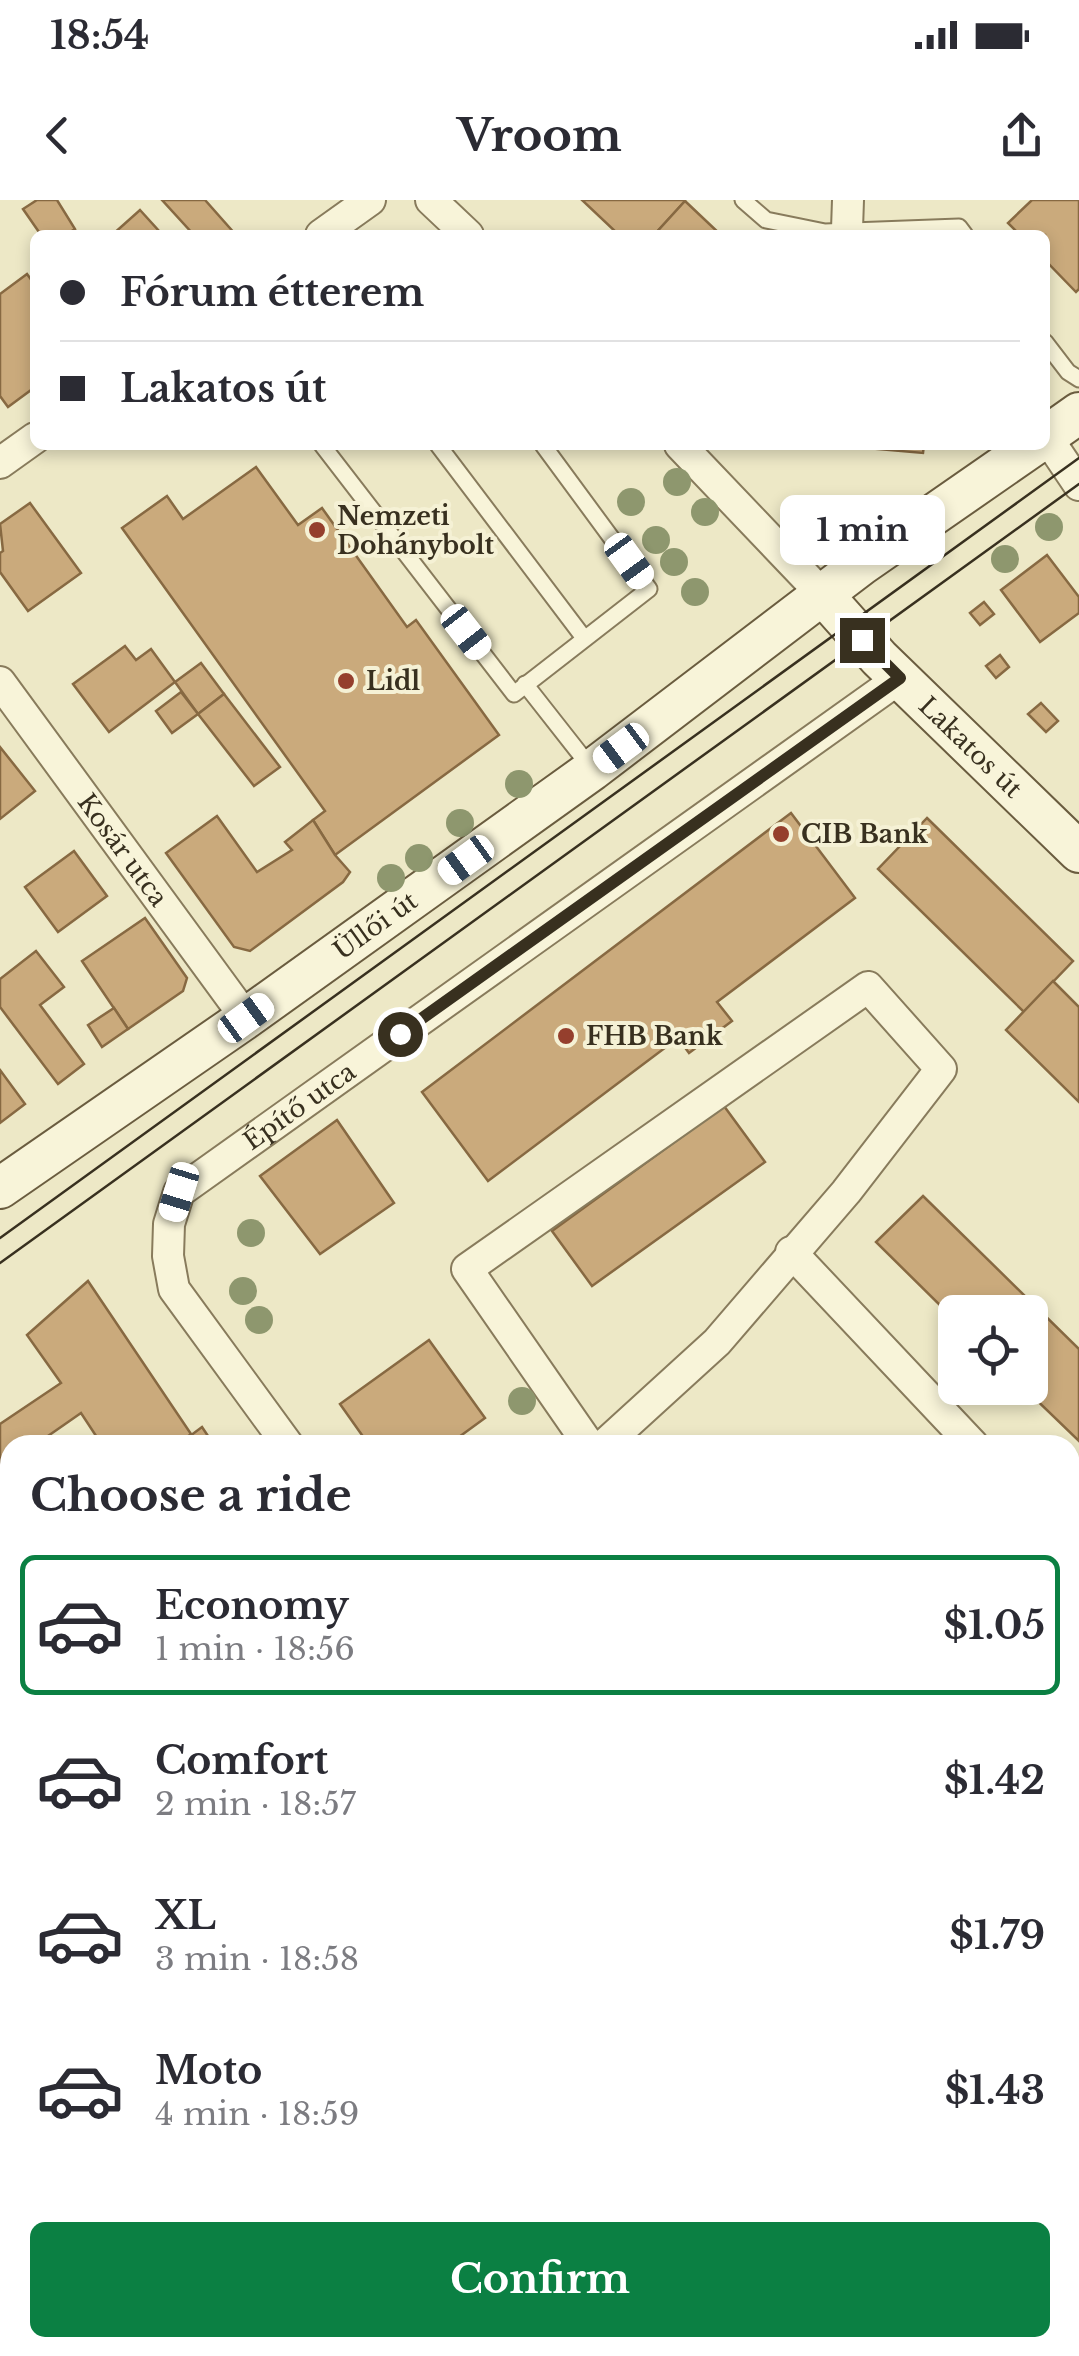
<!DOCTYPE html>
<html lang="en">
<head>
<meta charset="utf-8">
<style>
	body { margin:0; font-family:"Libre Baskerville",serif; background:#f7f7f7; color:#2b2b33; height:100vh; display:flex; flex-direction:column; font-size:38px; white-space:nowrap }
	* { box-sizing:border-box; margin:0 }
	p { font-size:32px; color:#7c7c81 }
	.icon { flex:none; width:55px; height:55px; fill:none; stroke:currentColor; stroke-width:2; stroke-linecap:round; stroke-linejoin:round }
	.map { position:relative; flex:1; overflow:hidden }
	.details { position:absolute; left:0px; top:1235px; width:1080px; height:922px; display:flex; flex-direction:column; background:#fff; border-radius:30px 30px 0 0; box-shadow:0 5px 15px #0003 }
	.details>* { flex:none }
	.banner { position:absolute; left:30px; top:30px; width:1020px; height:220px; border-radius:15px; box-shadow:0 5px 15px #0003; display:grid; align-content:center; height:220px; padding:0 30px; background:#fff }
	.controls { position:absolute; left:938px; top:1095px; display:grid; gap:20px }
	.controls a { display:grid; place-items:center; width:110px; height:110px; border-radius:15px; background:#fff; box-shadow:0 5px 15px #0003; font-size:50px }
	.end { position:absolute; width:45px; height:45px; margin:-22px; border:12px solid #38301f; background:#fff; box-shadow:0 0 0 5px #fff }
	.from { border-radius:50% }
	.bubble { position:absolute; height:70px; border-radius:15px; background:#fff; box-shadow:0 5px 15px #0003; font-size:32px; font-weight:700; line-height:70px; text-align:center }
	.car { position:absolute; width:30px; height:60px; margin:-30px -15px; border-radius:12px; box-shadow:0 0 8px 2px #0007; background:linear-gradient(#fff 24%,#345 0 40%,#fff 0 76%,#345 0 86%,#fff 0) }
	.banner b { display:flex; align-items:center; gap:35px; height:95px; font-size:38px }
	.banner b+b { border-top:2px solid #e1e1e2 }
	.banner i { width:25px; height:25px; background:#2b2b33 }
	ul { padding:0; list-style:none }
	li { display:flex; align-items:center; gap:30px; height:140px; margin:0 20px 15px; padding:0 10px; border:5px solid transparent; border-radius:15px }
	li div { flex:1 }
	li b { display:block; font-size:38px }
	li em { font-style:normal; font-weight:700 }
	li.selected { border-color:#0b8043 }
	li>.icon { width:90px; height:90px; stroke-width:1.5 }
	h2 { padding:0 30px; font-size:45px; line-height:120px }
	.action { display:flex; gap:20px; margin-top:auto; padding:20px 30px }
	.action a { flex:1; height:115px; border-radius:15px; background:#0b8043; color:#fff; font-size:40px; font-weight:700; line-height:115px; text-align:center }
	.status { display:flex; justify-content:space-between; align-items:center; height:70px; padding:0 50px; background:#fff; direction:ltr }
	.status svg { height:28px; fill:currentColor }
	header { display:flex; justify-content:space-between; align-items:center; height:130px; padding:0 30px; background:#fff; font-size:45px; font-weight:700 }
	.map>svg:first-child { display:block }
	.building { fill:#caaa7c; stroke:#876942; stroke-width:2.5 }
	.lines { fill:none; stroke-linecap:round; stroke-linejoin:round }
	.lane-casing { stroke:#887b5c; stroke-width:19 }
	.street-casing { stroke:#887b5c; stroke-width:34 }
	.secondary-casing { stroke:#6a5c3f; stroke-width:44 }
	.lane { stroke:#f8f4d9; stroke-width:15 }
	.street { stroke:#f8f4d9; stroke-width:30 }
	.secondary { stroke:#f8f4d9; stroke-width:40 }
	.tram { stroke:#38301f; stroke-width:2.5 }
	.tree { fill:#8e976e }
	.route { stroke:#38301f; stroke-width:12 }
	.poi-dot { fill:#953f2d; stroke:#f5f1d5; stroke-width:4 }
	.labels { text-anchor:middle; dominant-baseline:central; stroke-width:8; stroke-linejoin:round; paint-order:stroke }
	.poi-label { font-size:25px; font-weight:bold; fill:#38301f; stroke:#f5f1d5; text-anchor:start }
	.street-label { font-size:25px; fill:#38301f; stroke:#f5f1d5 }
</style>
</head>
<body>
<div class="status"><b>18:54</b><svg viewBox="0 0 49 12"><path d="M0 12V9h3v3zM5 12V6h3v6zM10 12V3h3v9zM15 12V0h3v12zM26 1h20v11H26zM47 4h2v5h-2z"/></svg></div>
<header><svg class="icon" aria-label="back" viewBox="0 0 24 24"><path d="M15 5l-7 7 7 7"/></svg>Vroom<svg class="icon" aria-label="share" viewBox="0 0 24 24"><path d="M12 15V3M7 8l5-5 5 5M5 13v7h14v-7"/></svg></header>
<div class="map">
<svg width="1079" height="2156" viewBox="0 0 1079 2156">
	<rect width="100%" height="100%" fill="#ede8c6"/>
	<g class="building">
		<path d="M37,0H57L75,29L65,35H41L23,9Z"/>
		<path d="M162,0H205L236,35H194Z"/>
		<path d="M582,0H684L685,1L654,35H619Z"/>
		<path d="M1032,0H1079V89L1076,92L1045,60V35H1020L1008,23Z"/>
		<path d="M685,1L721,35H654Z"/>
		<path d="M140,10L159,31L155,35H112Z"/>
		<path d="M27,74L35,85V187L8,207L0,196V94Z"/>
		<path d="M832,245H924L923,253Z"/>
		<path d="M256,267L298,325L322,308L407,427L416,420L499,535L335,655L313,620L325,611L122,328L167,296L183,319Z"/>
		<path d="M30,303L81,373L28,411L0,372V353L3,351L0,324Z"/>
		<path d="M1047,355L1079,397V413L1040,442L1001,390Z"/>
		<path d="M984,402L994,414L980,425L970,413Z"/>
		<path d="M125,446L136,460L151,449L175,482L109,532L73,484Z"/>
		<path d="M1000,455L1009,467L996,478L986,466Z"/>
		<path d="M201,463L224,494L198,514L175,482Z"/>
		<path d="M181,492L198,514L172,533L156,511Z"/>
		<path d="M224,494L280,567L254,586L198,514Z"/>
		<path d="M1041,503L1058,521L1046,532L1028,514Z"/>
		<path d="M0,547L35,591L0,619Z"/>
		<path d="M791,613L855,698L717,802L732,821L689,853L678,838L488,981L422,892Z"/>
		<path d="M217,616L257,672L292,650L285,642L313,620L335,655L350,672L343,682L250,751L234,747L166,653Z"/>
		<path d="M927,618L1073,761L1024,812L878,669Z"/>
		<path d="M74,651L107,696L58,732L25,687Z"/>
		<path d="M145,718L187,778L183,791L128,829L82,761Z"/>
		<path d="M36,751L64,787L40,805L84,864L58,884L0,807V779Z"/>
		<path d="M1053,781L1079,807V902L1006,830Z"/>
		<path d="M114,808L128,829L102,847L88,825Z"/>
		<path d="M0,870L25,904L0,923Z"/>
		<path d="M724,906L765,962L592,1086L552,1031Z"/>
		<path d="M337,920L394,1003L320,1054L260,976Z"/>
		<path d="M923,996L1079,1149V1241L1024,1188H1030V1112H955V1120L876,1042Z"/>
		<path d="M88,1081L191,1234L177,1245H102L81,1213L35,1245H10V1395L5,1398L0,1390V1224L61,1183L27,1135Z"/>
		<path d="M429,1140L485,1218L448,1245H369L340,1204Z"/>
		<path d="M202,1227L214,1245H178Z"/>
		<path d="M10,1777V1858L0,1846V1786Z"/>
		<path d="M1070,1856L1079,1865V1941L1070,1950Z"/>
		<path d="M0,2057L10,2069V2133L0,2142Z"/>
		<path d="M37,2148H71L78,2156H27Z"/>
		<path d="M251,2148H325L332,2156H258Z"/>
	</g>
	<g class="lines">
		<defs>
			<g id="lane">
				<path d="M743,0L766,20L825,32L959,27L965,35"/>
				<path d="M1045,142L1068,172L1079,179"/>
				<path d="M322,245L514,494L649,389L543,245"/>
				<path d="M438,245L584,438"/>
				<path d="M525,484L591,568"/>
				<path d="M0,1684L10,1696"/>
				<path d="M380,2148L387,2156"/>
			</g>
			<g id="street">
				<path d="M431,0L468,35"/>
				<path d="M847,29L848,0"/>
				<path d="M321,35L370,0"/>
				<path d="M1046,236L1079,285"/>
				<path d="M680,245L823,395"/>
				<path d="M0,263L35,238"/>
				<path id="s1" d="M0,482L246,818"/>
				<path d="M791,1052L973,1245"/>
				<path id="s2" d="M288,1245L174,1089L168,1056L169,1024L179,992L900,478"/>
				<path d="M589,1245L467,1069L868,787L941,869L846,992L717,1142L604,1245"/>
				<path d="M1070,1323L1079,1315"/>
				<path d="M0,1941L10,1953"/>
				<path d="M1070,2080L1079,2068"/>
				<path d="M165,2148L171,2156"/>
				<path d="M985,2156L994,2148"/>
			</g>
			<g id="secondary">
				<path d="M1045,237L1079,213"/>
				<path id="s3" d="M823,395L879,458L1079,652"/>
				<path id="s4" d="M0,988L246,818L592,570L861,365L1034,245"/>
			</g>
		</defs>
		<use href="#lane" class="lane-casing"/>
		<use href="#street" class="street-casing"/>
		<use href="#secondary" class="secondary-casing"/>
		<use href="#lane" class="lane"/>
		<use href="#street" class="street"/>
		<use href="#secondary" class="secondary"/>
		<g class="tram">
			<path d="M0,1038L1079,258"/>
			<path d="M0,1063L1079,284"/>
		</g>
	</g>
	<g class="tree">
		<circle cx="677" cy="282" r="14"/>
		<circle cx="631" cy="302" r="14"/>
		<circle cx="705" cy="312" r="14"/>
		<circle cx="1049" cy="327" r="14"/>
		<circle cx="656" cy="340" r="14"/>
		<circle cx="1005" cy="359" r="14"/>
		<circle cx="674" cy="362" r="14"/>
		<circle cx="695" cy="392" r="14"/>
		<circle cx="519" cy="584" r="14"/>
		<circle cx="460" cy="623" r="14"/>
		<circle cx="419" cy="658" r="14"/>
		<circle cx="391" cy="678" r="14"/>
		<circle cx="251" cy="1033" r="14"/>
		<circle cx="243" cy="1091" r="14"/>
		<circle cx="259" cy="1120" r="14"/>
		<circle cx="522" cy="1201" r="14"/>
	</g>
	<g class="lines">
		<path class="route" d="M400,834L900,478L862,440"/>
	</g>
	<g class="poi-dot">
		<circle cx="317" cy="330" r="10"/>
		<circle cx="346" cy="481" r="10"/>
		<circle cx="781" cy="634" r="10"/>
		<circle cx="566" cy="836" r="10"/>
	</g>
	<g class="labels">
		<g class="poi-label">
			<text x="337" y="316">Nemzeti<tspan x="337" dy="29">Dohánybolt</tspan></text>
			<text x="366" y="481">Lidl</text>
			<text x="801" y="634">CIB Bank</text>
			<text x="586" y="836">FHB Bank</text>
		</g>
		<g class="street-label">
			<text stroke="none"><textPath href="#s3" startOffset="212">Lakatos út</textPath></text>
			<text stroke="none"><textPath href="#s1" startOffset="208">Kosár utca</textPath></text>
			<text stroke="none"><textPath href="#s4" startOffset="458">Üllői út</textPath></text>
			<text stroke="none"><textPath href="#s2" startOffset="440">Építő utca</textPath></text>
		</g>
	</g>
</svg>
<div class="controls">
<a><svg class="icon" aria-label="locate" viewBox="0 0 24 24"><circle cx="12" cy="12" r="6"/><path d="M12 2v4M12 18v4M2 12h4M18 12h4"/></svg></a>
</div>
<i class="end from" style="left:400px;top:834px"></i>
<i class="end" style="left:862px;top:440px"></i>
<div class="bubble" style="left:780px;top:295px;width:165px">1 min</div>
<i class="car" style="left:629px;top:361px;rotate:144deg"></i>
<i class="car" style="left:466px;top:432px;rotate:142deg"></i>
<i class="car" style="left:621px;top:548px;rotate:233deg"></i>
<i class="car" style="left:466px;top:660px;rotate:234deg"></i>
<i class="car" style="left:246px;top:818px;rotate:54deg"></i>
<i class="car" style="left:179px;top:992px;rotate:197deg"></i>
<div class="banner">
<b><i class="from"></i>Fórum étterem</b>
<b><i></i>Lakatos út</b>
</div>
<section class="details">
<h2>Choose a ride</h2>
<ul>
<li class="selected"><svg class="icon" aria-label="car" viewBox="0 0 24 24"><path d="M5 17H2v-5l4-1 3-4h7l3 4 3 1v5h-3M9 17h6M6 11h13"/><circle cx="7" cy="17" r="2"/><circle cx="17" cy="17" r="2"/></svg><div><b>Economy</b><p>1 min · 18:56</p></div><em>$1.05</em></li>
<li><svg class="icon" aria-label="car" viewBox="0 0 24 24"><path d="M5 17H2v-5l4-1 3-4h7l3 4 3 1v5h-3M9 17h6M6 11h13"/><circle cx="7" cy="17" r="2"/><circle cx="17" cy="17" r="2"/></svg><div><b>Comfort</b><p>2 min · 18:57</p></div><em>$1.42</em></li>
<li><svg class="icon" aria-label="car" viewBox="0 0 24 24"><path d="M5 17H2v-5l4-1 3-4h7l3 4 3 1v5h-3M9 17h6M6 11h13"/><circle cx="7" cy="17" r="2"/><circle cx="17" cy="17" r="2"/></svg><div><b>XL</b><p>3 min · 18:58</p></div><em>$1.79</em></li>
<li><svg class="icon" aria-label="car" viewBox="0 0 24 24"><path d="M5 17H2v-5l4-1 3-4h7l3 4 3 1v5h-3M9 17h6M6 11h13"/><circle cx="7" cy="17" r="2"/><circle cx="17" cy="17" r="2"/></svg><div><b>Moto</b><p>4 min · 18:59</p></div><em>$1.43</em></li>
</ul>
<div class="action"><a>Confirm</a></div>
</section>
</div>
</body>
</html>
